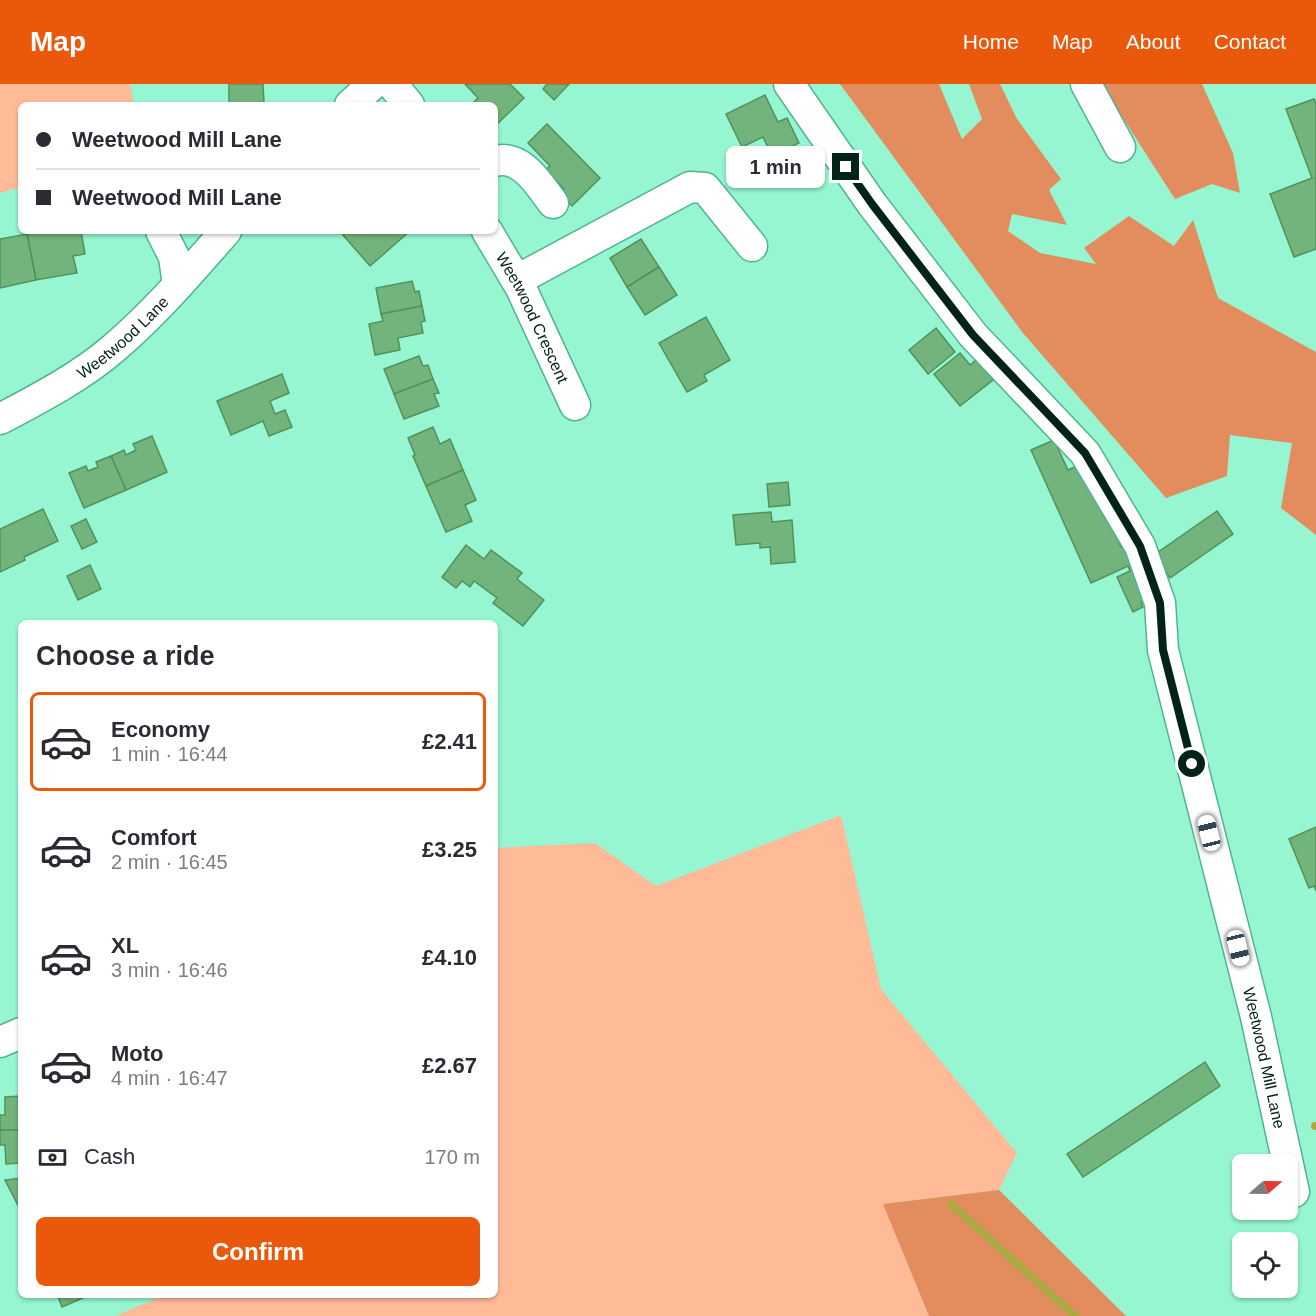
<!DOCTYPE html>
<html lang="en">
<head>
<meta charset="utf-8">
<style>
	body { margin:0; font-family:Arial,sans-serif; background:#f2f2f3; color:#2b2b33; height:100vh; display:flex; flex-direction:column; font-size:22px; white-space:nowrap }
	* { box-sizing:border-box; margin:0 }
	p { font-size:20px; color:#7c7c81 }
	.icon { flex:none; width:33px; height:33px; fill:none; stroke:currentColor; stroke-width:2; stroke-linecap:round; stroke-linejoin:round }
	.map { position:relative; flex:1; overflow:hidden }
	.side { position:absolute; left:18px; top:536px; width:480px; height:678px; display:flex; flex-direction:column; background:#fff; border-radius:9px; box-shadow:0 2px 4px #0004 }
	.side>* { flex:none }
	.hud { position:absolute; left:18px; top:18px; width:480px; height:132px; border-radius:9px; box-shadow:0 2px 4px #0004; display:grid; align-content:center; height:132px; padding:0 18px; background:#fff }
	.needle { width:39px; rotate:70deg }
	.buttons { position:absolute; left:1232px; top:1070px; display:grid; gap:12px }
	.buttons a { display:grid; place-items:center; width:66px; height:66px; border-radius:9px; background:#fff; box-shadow:0 2px 4px #0004; font-size:30px }
	.end { position:absolute; width:27px; height:27px; margin:-14px; border:8px solid #032318; background:#fff; box-shadow:0 0 0 3px #fff }
	.from { border-radius:50% }
	.bubble { position:absolute; height:42px; border-radius:9px; background:#fff; box-shadow:0 2px 4px #0004; font-size:20px; font-weight:600; line-height:42px; text-align:center }
	.car { position:absolute; width:18px; height:36px; margin:-18px -9px; border-radius:8px; box-shadow:0 0 4px 2px #0007; background:linear-gradient(#fff 24%,#345 0 40%,#fff 0 76%,#345 0 86%,#fff 0) }
	.hud b { display:flex; align-items:center; gap:21px; height:57px; font-size:22px }
	.hud b+b { border-top:2px solid #e1e1e2 }
	.hud i { width:15px; height:15px; background:#2b2b33 }
	ul { padding:0; list-style:none }
	li { display:flex; align-items:center; gap:18px; height:99px; margin:0 12px 9px; padding:0 6px; border:3px solid transparent; border-radius:9px }
	li div { flex:1 }
	li b { display:block; font-size:22px }
	li em { font-style:normal; font-weight:600 }
	li.on { border-color:#ea580c }
	li>.icon { width:54px; height:54px; stroke-width:1.5 }
	h2 { padding:0 18px; font-size:27px; line-height:72px }
	.pay { display:flex; align-items:center; gap:15px; height:66px; padding:0 18px; font-size:22px }
	.pay p { margin-inline-start:auto }
	.button { display:flex; gap:12px; margin-top:auto; padding:12px 18px }
	.button a { flex:1; height:69px; border-radius:9px; background:#ea580c; color:#fff; font-size:24px; font-weight:600; line-height:69px; text-align:center }
	header { display:flex; align-items:center; gap:36px; box-sizing:border-box; height:84px; padding:0 30px; background:#ea580c; color:#fff }
	header strong { font-size:28px }
	nav { display:flex; gap:33px; margin-inline-start:auto; font-size:21px }
	.map>svg:first-child { display:block }
	.green { fill:#ffbb98 }
	.forest { fill:#e38c5e }
	.lines { fill:none; stroke-linecap:round; stroke-linejoin:round }
	.stream { stroke:#aca943; stroke-width:8 }
	.building { fill:#72b47b; stroke:#51925b; stroke-width:1.5 }
	.minor-casing { stroke:#51b391; stroke-width:33 }
	.minor { stroke:#fff; stroke-width:30 }
	.route { stroke:#032318; stroke-width:8 }
	.labels { text-anchor:middle; dominant-baseline:central; stroke-width:4.5; stroke-linejoin:round; paint-order:stroke }
	.street-label { font-size:16px; fill:#032318; stroke:#b4ffe1 }
</style>
</head>
<body>
<header>
<strong>Map</strong>
<nav><a>Home</a><a>Map</a><a>About</a><a>Contact</a></nav>
</header>
<div class="map">
<svg width="1316" height="1232" viewBox="0 0 1316 1232">
	<rect width="100%" height="100%" fill="#95f6d1"/>
	<g class="green">
		<path d="M0,0H130L134,21H21V103L0,109Z"/>
		<path d="M841,731L881,905L1017,1069L999,1106L884,1120L929,1232H115L165,1211L495,1210V764L595,759L656,802Z"/>
	</g>
	<g class="forest">
		<path d="M840,0H939L962,55L982,35L969,0H1000L1017,35L1061,95L1049,106L1067,141L1012,130L1008,147L1040,169L1096,180L1084,164L1129,132L1174,162L1193,136L1218,214L1316,268V451L1281,424L1292,359L1230,351L1227,392L1166,414L1023,249Z"/>
		<path d="M1101,0H1202L1233,69L1240,109L1212,100L1175,115Z"/>
		<path d="M999,1106L1126,1232H929L883,1120Z"/>
	</g>
	<g class="lines">
		<g class="stream">
			<path d="M1315,1042H1316"/>
			<path d="M951,1120L1075,1232"/>
		</g>
	</g>
	<g class="building">
		<path d="M229,0H263L264,19H229Z"/>
		<path d="M465,0H510L524,14L495,42V21H471L478,14Z"/>
		<path d="M547,0H569L554,16L543,5Z"/>
		<path d="M765,11L778,38L787,34L799,59L772,72L763,53L742,63L726,30Z"/>
		<path d="M1314,15L1316,19V165L1294,173L1270,110L1312,94L1286,25Z"/>
		<path d="M547,40L600,94L572,122L559,109L564,105L545,86L550,82L528,59Z"/>
		<path d="M42,147H81L85,170L73,172L77,189L36,196L27,150Z"/>
		<path d="M348,147H410L370,182L343,151Z"/>
		<path d="M27,150L36,196L0,204V155Z"/>
		<path d="M641,155L659,183L627,203L610,174Z"/>
		<path d="M659,183L677,211L645,231L627,203Z"/>
		<path d="M412,197L415,208L419,207L422,222L381,230L376,204Z"/>
		<path d="M422,222L425,237L421,238L423,249L398,254L400,266L375,271L369,240L383,237L381,230Z"/>
		<path d="M706,233L730,276L704,291L707,297L687,308L659,259Z"/>
		<path d="M936,244L955,268L928,290L909,266Z"/>
		<path d="M960,269L970,281L982,271L998,292L960,322L934,290Z"/>
		<path d="M419,272L423,282L428,281L433,295L394,310L384,285Z"/>
		<path d="M282,290L289,309L270,317L275,330L285,326L292,343L269,352L263,337L231,351L217,317Z"/>
		<path d="M433,295L439,309L434,310L439,322L404,335L394,310Z"/>
		<path d="M433,343L440,360L450,355L463,386L426,402L413,372L415,371L408,354Z"/>
		<path d="M152,352L167,388L126,406L111,372L124,366L126,371L136,366L133,360Z"/>
		<path d="M1054,356L1068,386L1083,379L1121,463L1130,458L1154,512L1141,518L1143,523L1133,528L1117,493L1130,487L1128,482L1091,499L1031,366Z"/>
		<path d="M111,372L126,406L84,424L69,389L86,382L88,387L98,383L96,378Z"/>
		<path d="M463,386L476,416L465,421L472,437L446,448L426,402Z"/>
		<path d="M788,398L790,421L769,423L767,400Z"/>
		<path d="M43,425L58,457L24,473L25,476L0,488V445Z"/>
		<path d="M1217,427L1233,450L1170,494L1154,471Z"/>
		<path d="M771,428L772,438L792,436L795,478L771,480L770,463L760,464V459L736,461L733,431Z"/>
		<path d="M86,435L97,458L82,465L71,442Z"/>
		<path d="M466,461L484,475L491,466L522,489L517,495L544,516L523,542L493,519L497,514L474,497L470,503L462,497L456,504L442,493Z"/>
		<path d="M90,481L101,505L78,516L67,492Z"/>
		<path d="M1316,743V807L1314,802L1309,804L1289,755Z"/>
		<path d="M1205,978L1220,1002L1083,1093L1067,1070Z"/>
		<path d="M21,1012V1046H0V1031H5V1013Z"/>
		<path d="M0,1046H21V1079L6,1080L5,1061H0Z"/>
		<path d="M21,1094V1127L5,1096Z"/>
		<path d="M57,1210H92L62,1223Z"/>
	</g>
	<g class="lines">
		<defs>
			<g id="minor">
				<path d="M392,0L409,21"/>
				<path id="s1" d="M789,0L872,120L973,251L1085,369L1140,462L1160,519L1163,566L1256,933L1294,1108"/>
				<path d="M1086,0L1120,63"/>
				<path d="M350,21L373,0"/>
				<path d="M495,77C522,70 540,102 553,119"/>
				<path d="M161,147L174,173L178,201"/>
				<path id="s2" d="M487,147L521,204L575,321"/>
				<path d="M517,196L690,103L705,104L710,110L752,162"/>
				<path id="s3" d="M0,335C38,315 82,292 114,264C155,229 191,187 226,147"/>
				<path d="M0,958L21,949"/>
			</g>
		</defs>
		<use href="#minor" class="minor-casing"/>
		<use href="#minor" class="minor"/>
	</g>
	<g class="lines">
		<path class="route" d="M846,83L872,120L973,251L1085,369L1140,462L1160,519L1163,566L1192,680"/>
	</g>
	<g class="labels">
		<g class="street-label">
			<text stroke="none"><textPath href="#s2" startOffset="98">Weetwood Crescent</textPath></text>
			<text stroke="none"><textPath href="#s3" startOffset="148">Weetwood Lane</textPath></text>
			<text stroke="none"><textPath href="#s1" startOffset="1110">Weetwood Mill Lane</textPath></text>
		</g>
	</g>
</svg>
<div class="buttons">
<a><svg class="needle" viewBox="-14 -14 28 28"><path d="M0-13l5 13h-10z" fill="#e53935"/><path d="M0 13l5-13h-10z" fill="#7c7c81"/></svg></a>
<a><svg class="icon" aria-label="locate" viewBox="0 0 24 24"><circle cx="12" cy="12" r="6"/><path d="M12 2v4M12 18v4M2 12h4M18 12h4"/></svg></a>
</div>
<i class="end from" style="left:1192px;top:680px"></i>
<i class="end" style="left:846px;top:83px"></i>
<div class="bubble" style="left:726px;top:62px;width:99px">1 min</div>
<i class="car" style="left:1209px;top:749px;rotate:346deg"></i>
<i class="car" style="left:1238px;top:864px;rotate:166deg"></i>
<div class="hud">
<b><i class="from"></i>Weetwood Mill Lane</b>
<b><i></i>Weetwood Mill Lane</b>
</div>
<section class="side">
<h2>Choose a ride</h2>
<ul>
<li class="on"><svg class="icon" aria-label="car" viewBox="0 0 24 24"><path d="M5 17H2v-5l4-1 3-4h7l3 4 3 1v5h-3M9 17h6M6 11h13"/><circle cx="7" cy="17" r="2"/><circle cx="17" cy="17" r="2"/></svg><div><b>Economy</b><p>1 min · 16:44</p></div><em>£2.41</em></li>
<li><svg class="icon" aria-label="car" viewBox="0 0 24 24"><path d="M5 17H2v-5l4-1 3-4h7l3 4 3 1v5h-3M9 17h6M6 11h13"/><circle cx="7" cy="17" r="2"/><circle cx="17" cy="17" r="2"/></svg><div><b>Comfort</b><p>2 min · 16:45</p></div><em>£3.25</em></li>
<li><svg class="icon" aria-label="car" viewBox="0 0 24 24"><path d="M5 17H2v-5l4-1 3-4h7l3 4 3 1v5h-3M9 17h6M6 11h13"/><circle cx="7" cy="17" r="2"/><circle cx="17" cy="17" r="2"/></svg><div><b>XL</b><p>3 min · 16:46</p></div><em>£4.10</em></li>
<li><svg class="icon" aria-label="car" viewBox="0 0 24 24"><path d="M5 17H2v-5l4-1 3-4h7l3 4 3 1v5h-3M9 17h6M6 11h13"/><circle cx="7" cy="17" r="2"/><circle cx="17" cy="17" r="2"/></svg><div><b>Moto</b><p>4 min · 16:47</p></div><em>£2.67</em></li>
</ul>
<div class="pay"><svg class="icon" aria-label="cash" viewBox="0 0 24 24"><path d="M3 7h18v10H3z"/><circle cx="12" cy="12" r="2"/></svg>Cash<p>170 m</p></div>
<div class="button"><a>Confirm</a></div>
</section>
</div>
</body>
</html>
